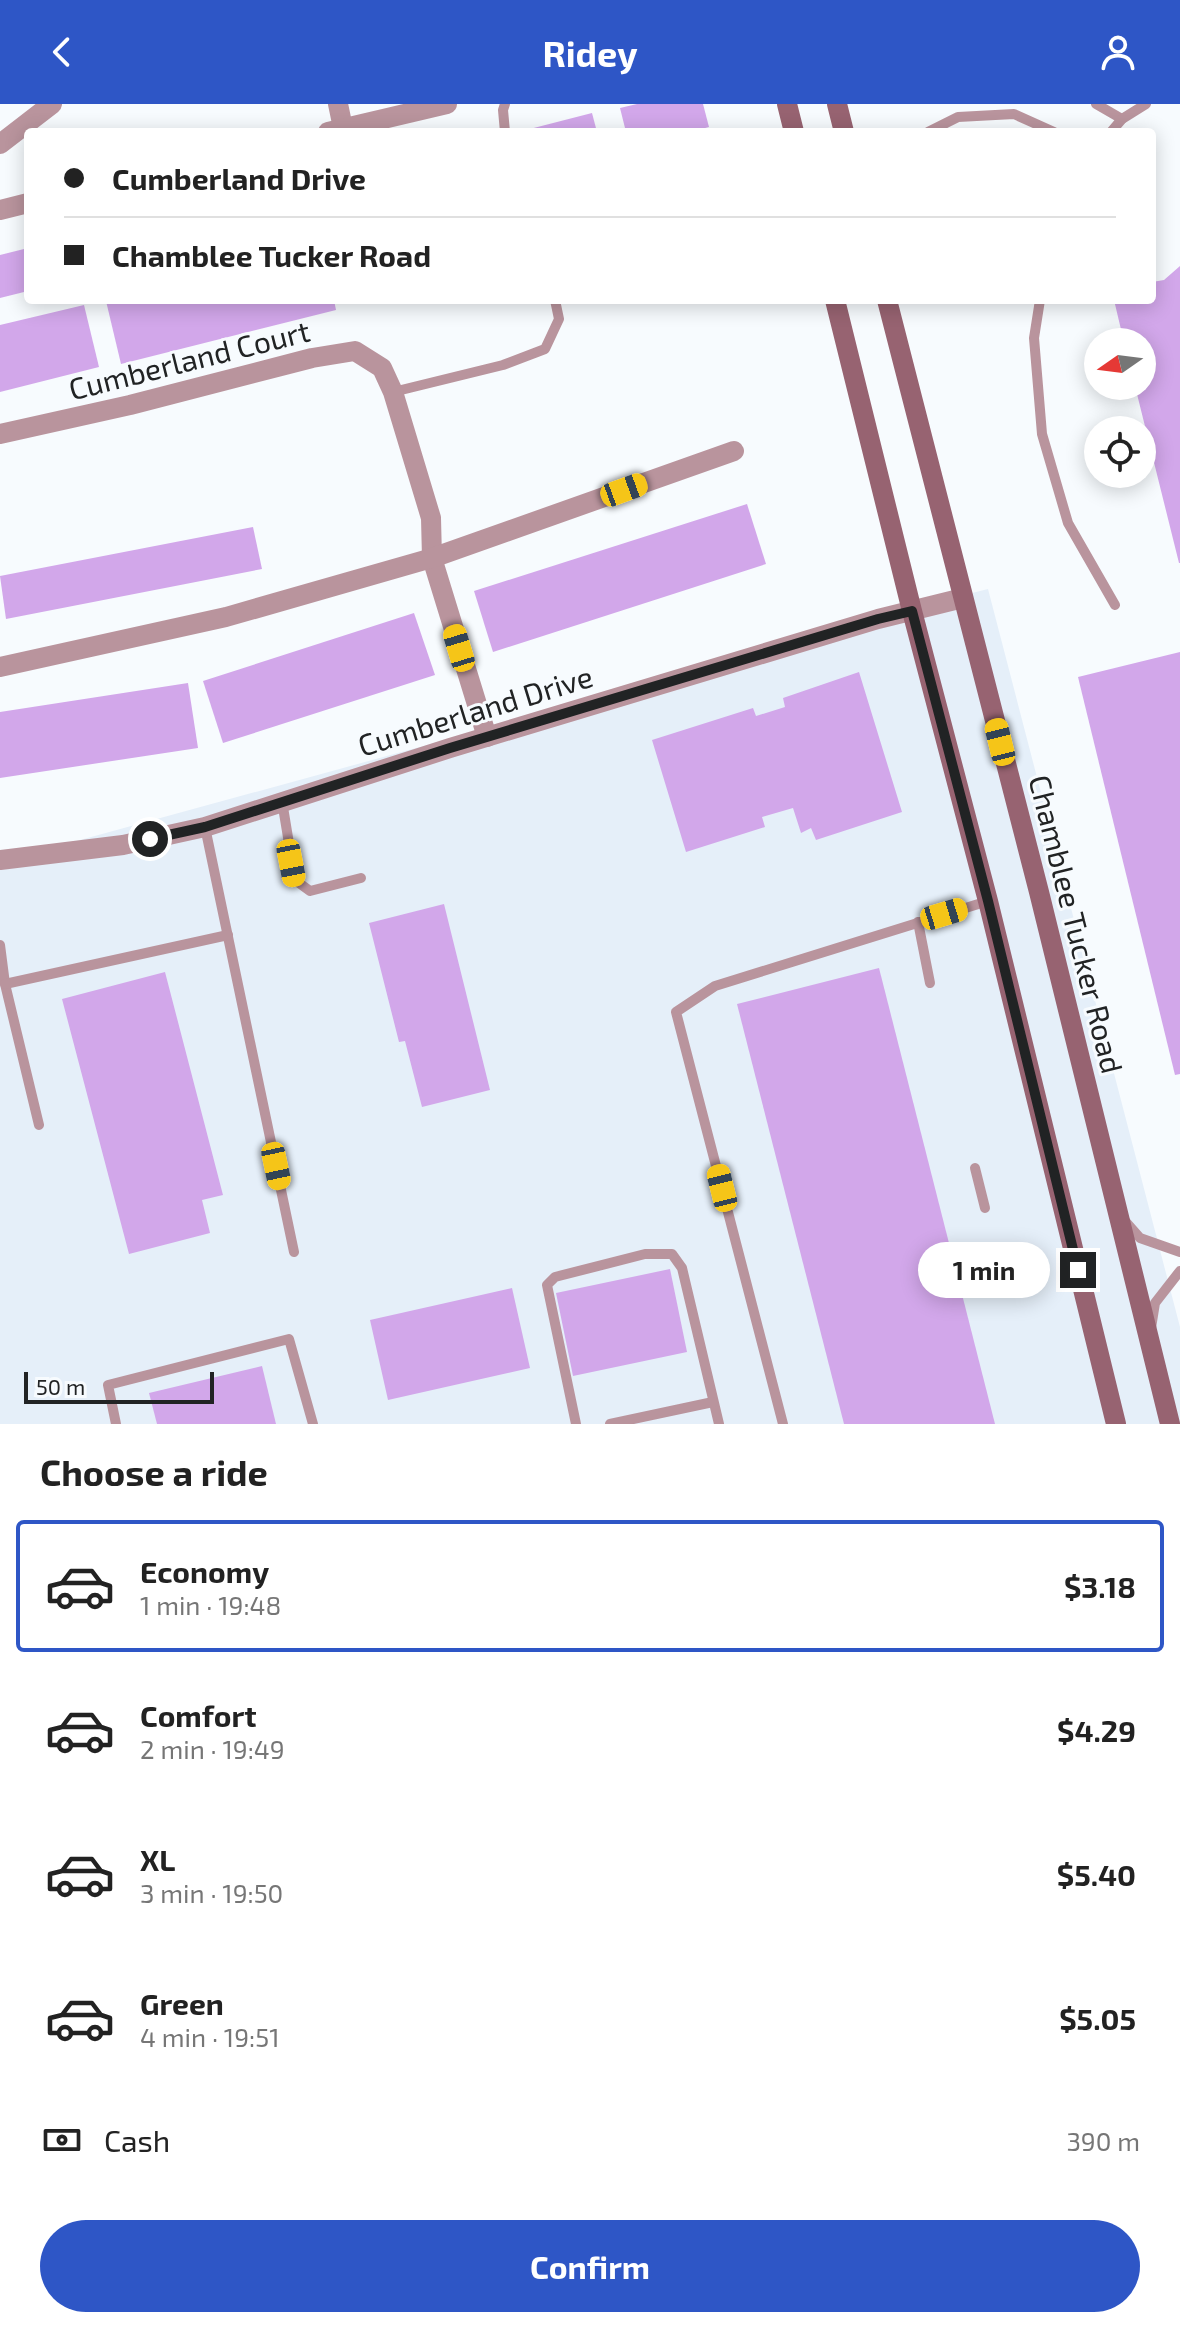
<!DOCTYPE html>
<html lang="en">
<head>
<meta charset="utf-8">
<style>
	body { margin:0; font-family:"Exo 2",sans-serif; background:#f6f6f6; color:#222; height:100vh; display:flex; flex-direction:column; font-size:30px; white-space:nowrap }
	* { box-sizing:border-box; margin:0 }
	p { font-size:26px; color:#767676 }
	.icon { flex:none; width:44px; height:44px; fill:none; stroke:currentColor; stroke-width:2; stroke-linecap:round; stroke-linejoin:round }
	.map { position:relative; height:1320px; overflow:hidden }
	.drawer { display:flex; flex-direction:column; background:#fff; flex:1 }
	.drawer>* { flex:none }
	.top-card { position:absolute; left:24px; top:24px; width:1132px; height:176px; border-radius:8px; box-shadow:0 4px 20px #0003; display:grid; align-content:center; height:176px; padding:0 40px; background:#fff }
	.needle { width:52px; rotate:256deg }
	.tools { position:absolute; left:1084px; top:224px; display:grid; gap:16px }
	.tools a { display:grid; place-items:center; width:72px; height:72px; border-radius:50%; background:#fff; box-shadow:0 4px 20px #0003; font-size:40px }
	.scale { position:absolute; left:24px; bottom:20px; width:190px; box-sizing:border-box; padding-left:8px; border:4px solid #212324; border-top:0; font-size:22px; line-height:28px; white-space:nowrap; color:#212324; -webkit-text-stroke:6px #f7fbfe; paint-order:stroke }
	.end { position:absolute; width:36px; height:36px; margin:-18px; border:10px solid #212324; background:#fff; box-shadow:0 0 0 4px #fff }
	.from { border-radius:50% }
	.bubble { position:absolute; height:56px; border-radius:28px; background:#fff; box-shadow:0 4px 20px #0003; font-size:26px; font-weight:700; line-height:56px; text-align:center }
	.car { position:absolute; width:24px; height:48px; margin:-24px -12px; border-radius:10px; box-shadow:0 0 6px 2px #0007; background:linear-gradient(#f5c518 24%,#345 0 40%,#f5c518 0 76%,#345 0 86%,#f5c518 0) }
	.top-card b { display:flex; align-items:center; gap:28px; height:76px; font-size:30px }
	.top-card b+b { border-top:2px solid #e0e0e0 }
	.top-card i { width:20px; height:20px; background:#222 }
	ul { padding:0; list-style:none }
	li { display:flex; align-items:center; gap:24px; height:132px; margin:0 16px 12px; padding:0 24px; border:4px solid transparent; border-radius:8px }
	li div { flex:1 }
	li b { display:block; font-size:30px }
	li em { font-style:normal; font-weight:700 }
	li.selected { border-color:#2e56c6 }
	li>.icon { width:72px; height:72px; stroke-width:1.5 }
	h2 { padding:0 40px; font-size:36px; line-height:96px }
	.pay { display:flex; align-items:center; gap:20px; height:88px; padding:0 40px; font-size:30px }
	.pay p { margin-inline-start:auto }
	.cta { display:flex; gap:16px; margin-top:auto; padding:16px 40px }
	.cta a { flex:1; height:92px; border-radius:48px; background:#2e56c6; color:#fff; font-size:32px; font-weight:700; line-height:92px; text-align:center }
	header { display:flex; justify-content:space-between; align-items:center; height:104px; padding:0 40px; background:#2e56c6; color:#fff; font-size:36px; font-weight:700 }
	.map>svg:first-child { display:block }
	.built { fill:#e5eff9 }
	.building { fill:#d2a7ea }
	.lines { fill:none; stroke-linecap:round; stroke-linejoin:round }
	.lane { stroke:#b9949d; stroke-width:10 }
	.street { stroke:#b9949d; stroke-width:20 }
	.secondary { stroke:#976371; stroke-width:20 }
	.route { stroke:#212324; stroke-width:10 }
	.labels { text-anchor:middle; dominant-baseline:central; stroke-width:6; stroke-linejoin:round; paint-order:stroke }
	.street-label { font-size:30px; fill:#212324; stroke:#f7fbfe }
</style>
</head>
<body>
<header><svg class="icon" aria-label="back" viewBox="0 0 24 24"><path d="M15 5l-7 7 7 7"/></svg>Ridey<svg class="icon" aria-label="person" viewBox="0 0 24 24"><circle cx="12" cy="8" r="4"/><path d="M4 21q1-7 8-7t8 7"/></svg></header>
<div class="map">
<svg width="1180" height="1320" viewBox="0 0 1180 1320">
	<rect width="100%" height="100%" fill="#f7fbfe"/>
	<path class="built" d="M988,485L1180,1223V1320H0V758L489,624L857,518Z"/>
	<g class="building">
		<path d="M637,0H703L709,23L690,28H626L620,4Z"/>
		<path d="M592,9L597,28H522V27Z"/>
		<path d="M28,144V187L0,194V151Z"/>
		<path d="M1180,162V459H1179L1135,282H1142V238H1124L1114,196H1152V178L1164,176Z"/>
		<path d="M111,196H334L336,206L121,260L106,197Z"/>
		<path d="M84,201L99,263L0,288V221Z"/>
		<path d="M747,400L766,460L493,548L474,487Z"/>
		<path d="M253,423L262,465L6,515L0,472Z"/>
		<path d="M414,509L435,571L223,639L203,577Z"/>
		<path d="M1180,548V970L1175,971L1078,573Z"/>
		<path d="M859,568L902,708L816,736L811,724L801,729L793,704L762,713L765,723L686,748L652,636L753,604L756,612L785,603L783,594Z"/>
		<path d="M188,579L198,644L0,674V608Z"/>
		<path d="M444,800L490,986L422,1003L405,937L399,938L369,819Z"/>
		<path d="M879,864L995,1320H844L737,900Z"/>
		<path d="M165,868L223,1091L202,1096L210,1129L129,1150L62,895Z"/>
		<path d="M670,1165L687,1248L573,1272L556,1189Z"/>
		<path d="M512,1184L530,1264L388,1296L370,1216Z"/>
		<path d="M262,1262L276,1320H157L149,1289Z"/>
	</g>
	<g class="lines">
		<g class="lane">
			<path d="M505,0L503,6L505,28"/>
			<path d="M1096,0L1122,15"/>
			<path d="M928,28L958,13L1014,10L1054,28"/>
			<path d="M1111,28L1122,15L1146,0"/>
			<path d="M1040,196L1034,234L1042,330L1068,419L1115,501"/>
			<path d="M393,288L503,261L545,245L559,215L555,196"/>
			<path d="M282,697L295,776L310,787L361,774"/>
			<path d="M205,723L294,1148"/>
			<path d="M918,818L930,879"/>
			<path d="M0,841L5,880L39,1021"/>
			<path d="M5,880L228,831"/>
			<path d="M975,1064L985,1104"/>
			<path d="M1125,1117L1140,1134L1180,1148"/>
			<path d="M1151,1224L1155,1199L1180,1167"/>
			<path d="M116,1320L108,1281L289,1235L313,1320"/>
			<path d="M576,1320L547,1181L555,1173L645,1150H672L682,1164L719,1320"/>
			<path d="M610,1320L713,1298"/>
			<path d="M783,1320L676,908L715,882L988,797"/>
		</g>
		<g class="street">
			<path d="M338,0L343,24"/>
			<path d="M328,28L447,0"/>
			<path d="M0,40L52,0"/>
			<path d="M0,106L28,99"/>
			<path d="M0,330L130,301L312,254L355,247L382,264L393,288L431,414L432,454L487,633"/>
			<path d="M0,563L226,513L432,454L734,347"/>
			<path d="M0,756L123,741L205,723L450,644L878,515L963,494"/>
		</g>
		<g class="secondary">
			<path d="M787,0L794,28"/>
			<path d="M837,0L844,28"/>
			<path d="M835,196L912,507L988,797L1116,1320"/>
			<path d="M887,196L1039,788L1170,1320"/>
		</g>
	</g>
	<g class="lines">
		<path class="route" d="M150,735L205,723L450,644L878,515L912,507L988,797L1078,1166"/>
	</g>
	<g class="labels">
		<g class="street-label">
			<text transform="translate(189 255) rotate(-14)">Cumberland Court</text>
			<text transform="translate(475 606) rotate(-17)">Cumberland Drive</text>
			<text transform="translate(1077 820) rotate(76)">Chamblee Tucker Road</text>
		</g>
	</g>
</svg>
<div class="tools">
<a><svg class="needle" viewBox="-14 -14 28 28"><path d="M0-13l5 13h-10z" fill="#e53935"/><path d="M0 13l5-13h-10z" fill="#767676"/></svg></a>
<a><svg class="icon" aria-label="locate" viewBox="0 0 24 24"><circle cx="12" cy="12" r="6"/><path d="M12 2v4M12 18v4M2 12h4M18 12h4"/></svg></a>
</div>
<div class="scale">50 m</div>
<i class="end from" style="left:150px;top:735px"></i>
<i class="end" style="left:1078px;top:1166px"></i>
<div class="bubble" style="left:918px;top:1138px;width:132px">1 min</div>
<i class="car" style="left:624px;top:386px;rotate:70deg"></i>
<i class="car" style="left:459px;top:544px;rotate:343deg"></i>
<i class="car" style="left:1000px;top:638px;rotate:346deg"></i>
<i class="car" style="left:291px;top:759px;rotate:169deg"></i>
<i class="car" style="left:944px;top:810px;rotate:73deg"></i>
<i class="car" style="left:276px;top:1062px;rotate:168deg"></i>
<i class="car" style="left:722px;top:1084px;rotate:346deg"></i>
<div class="top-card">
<b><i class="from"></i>Cumberland Drive</b>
<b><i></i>Chamblee Tucker Road</b>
</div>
</div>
<section class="drawer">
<h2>Choose a ride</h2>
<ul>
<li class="selected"><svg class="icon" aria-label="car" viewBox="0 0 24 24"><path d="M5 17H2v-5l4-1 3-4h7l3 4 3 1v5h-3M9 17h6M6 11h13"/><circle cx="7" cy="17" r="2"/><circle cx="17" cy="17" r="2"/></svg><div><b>Economy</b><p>1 min · 19:48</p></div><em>$3.18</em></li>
<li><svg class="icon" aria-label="car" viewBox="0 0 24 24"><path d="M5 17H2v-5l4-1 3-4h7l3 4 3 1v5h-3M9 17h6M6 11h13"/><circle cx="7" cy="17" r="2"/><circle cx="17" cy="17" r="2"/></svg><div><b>Comfort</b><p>2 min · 19:49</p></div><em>$4.29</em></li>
<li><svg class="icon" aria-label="car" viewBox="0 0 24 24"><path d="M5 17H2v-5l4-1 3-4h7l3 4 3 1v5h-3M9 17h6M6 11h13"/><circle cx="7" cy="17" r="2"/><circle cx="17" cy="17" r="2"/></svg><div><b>XL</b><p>3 min · 19:50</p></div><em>$5.40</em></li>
<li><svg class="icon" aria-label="car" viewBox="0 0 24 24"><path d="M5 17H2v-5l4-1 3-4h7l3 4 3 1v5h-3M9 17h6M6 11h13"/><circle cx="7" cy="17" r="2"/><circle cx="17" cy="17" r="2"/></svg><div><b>Green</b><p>4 min · 19:51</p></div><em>$5.05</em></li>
</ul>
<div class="pay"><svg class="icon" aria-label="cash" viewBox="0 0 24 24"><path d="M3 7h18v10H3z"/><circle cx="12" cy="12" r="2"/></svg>Cash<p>390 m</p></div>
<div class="cta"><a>Confirm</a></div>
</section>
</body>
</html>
